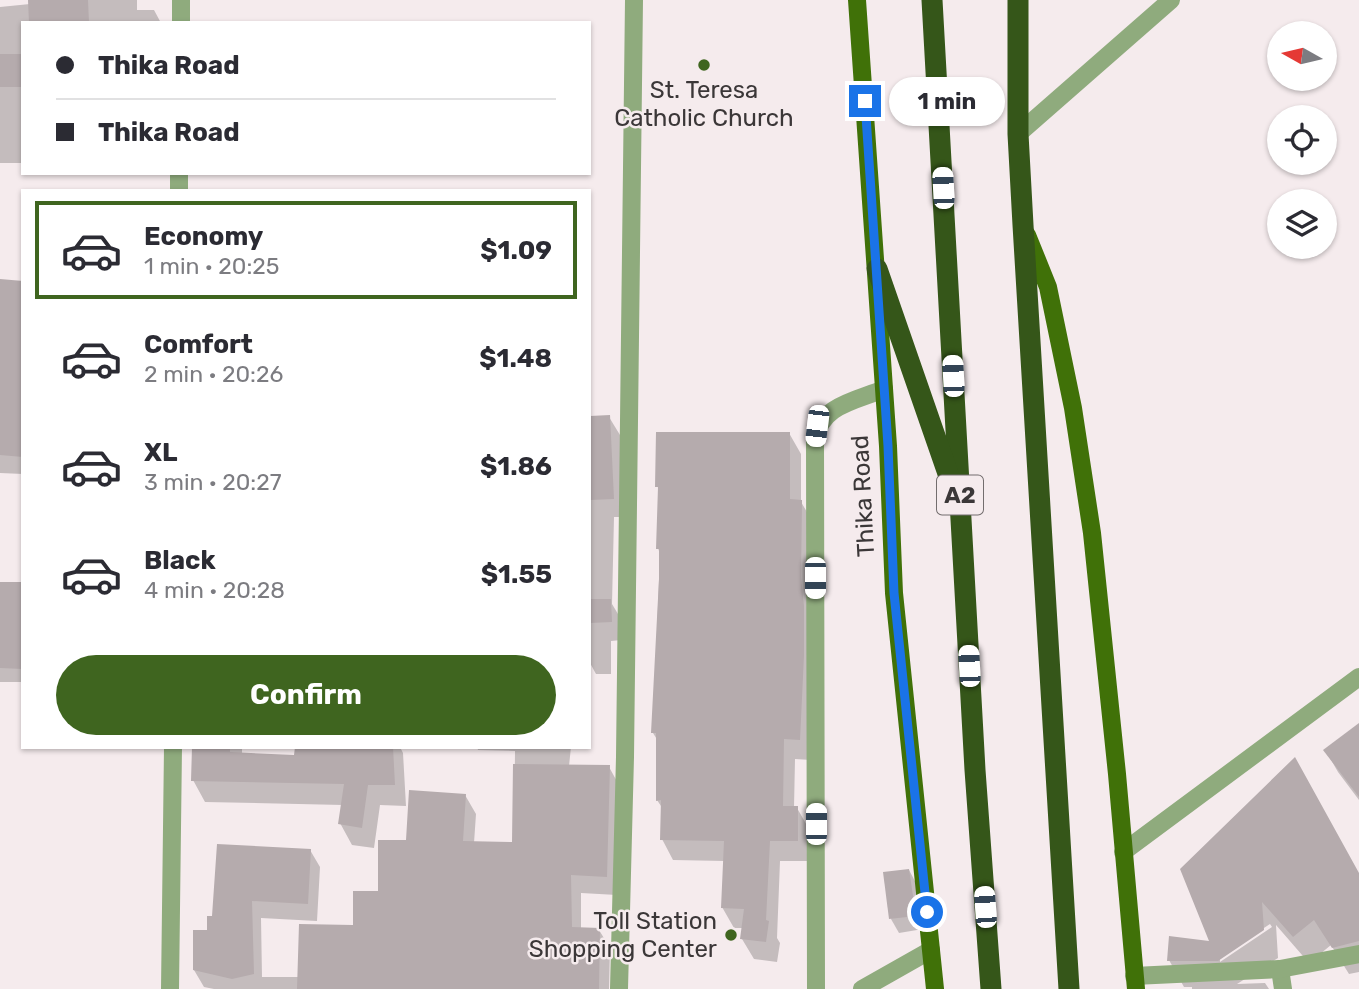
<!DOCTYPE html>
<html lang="en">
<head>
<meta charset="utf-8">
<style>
	body { margin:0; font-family:Rubik,sans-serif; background:#f7f7f7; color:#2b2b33; height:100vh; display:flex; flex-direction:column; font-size:26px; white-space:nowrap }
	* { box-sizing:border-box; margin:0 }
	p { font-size:23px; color:#7c7c81 }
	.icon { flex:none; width:38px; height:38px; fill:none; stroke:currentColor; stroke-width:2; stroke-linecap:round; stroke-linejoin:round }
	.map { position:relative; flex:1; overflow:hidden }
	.sheet { position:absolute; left:21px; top:189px; width:570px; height:560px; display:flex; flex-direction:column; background:#fff; border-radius:0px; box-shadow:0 2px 5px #0004 }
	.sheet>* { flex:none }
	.banner { position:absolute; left:21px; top:21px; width:570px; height:154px; border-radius:0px; box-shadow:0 2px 5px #0004; display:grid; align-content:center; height:154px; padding:0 35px; background:#fff }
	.needle { width:46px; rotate:278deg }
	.controls { position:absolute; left:1267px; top:21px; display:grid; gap:14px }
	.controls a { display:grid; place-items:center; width:70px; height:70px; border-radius:50%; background:#fff; box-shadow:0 2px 5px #0004; font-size:35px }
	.end { position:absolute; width:32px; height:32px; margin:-16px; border:9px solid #1a73e8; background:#fff; box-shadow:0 0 0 4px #fff }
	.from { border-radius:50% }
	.bubble { position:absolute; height:49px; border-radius:24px; background:#fff; box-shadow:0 2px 5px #0004; font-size:23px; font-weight:700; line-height:49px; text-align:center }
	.car { position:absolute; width:21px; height:42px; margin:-21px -10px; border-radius:9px; box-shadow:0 0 5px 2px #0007; background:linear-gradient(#fff 24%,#345 0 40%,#fff 0 76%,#345 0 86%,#fff 0) }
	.banner b { display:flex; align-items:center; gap:24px; height:66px; font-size:26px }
	.banner b+b { border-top:2px solid #e1e1e2 }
	.banner i { width:18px; height:18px; background:#2b2b33 }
	ul { padding:12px 0 0; list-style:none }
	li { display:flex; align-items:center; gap:21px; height:98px; margin:0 14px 10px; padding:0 21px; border:4px solid transparent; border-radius:0px }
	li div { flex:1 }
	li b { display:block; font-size:26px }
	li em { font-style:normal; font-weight:700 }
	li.current { border-color:#3f651f }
	li>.icon { width:63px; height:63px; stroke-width:1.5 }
	.cta { display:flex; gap:14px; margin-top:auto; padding:14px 35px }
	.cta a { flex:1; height:80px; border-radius:42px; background:#3f651f; color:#fff; font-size:28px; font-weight:700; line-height:80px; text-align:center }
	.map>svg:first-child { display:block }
	.shadow { fill:#0003; fill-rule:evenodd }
	.building { fill:#b5abad }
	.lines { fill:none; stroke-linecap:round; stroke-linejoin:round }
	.minor { stroke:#8fab7d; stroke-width:18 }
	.major { stroke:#407108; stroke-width:18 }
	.highway { stroke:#355619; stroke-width:21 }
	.route { stroke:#1a73e8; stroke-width:9 }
	.poi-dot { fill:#3f651f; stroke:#f5ebed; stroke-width:2.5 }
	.labels { text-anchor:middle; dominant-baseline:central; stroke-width:5; stroke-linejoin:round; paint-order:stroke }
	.shield { fill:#f5ebed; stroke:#736d6e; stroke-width:2 }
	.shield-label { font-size:23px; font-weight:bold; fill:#3b3738 }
	.poi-label { font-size:24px; fill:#3b3738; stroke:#f5ebed }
	.street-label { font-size:24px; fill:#3b3738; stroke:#f5ebed }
</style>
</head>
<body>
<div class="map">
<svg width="1359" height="989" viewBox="0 0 1359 989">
	<rect width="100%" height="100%" fill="#f5ebed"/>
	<g class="shadow">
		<path d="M30,0H137V10H154L161,23H23V163H0V7L30,4Z"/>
		<path d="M0,281L23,283V474L0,473Z"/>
		<path d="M590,417H609L620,435L623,517H614L612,604L621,619V640L611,641V674H596L590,663Z"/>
		<path d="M789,433L801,454V502L813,522L811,760L795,759L794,808H797L809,829V861H780L777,938L780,943L777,962L754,959L742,939L743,928H734L722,907L725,861L673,860L662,839L663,809L657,800L658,741L653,733L660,554L658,548L660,491L657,486Z"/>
		<path d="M23,583V682H0V584Z"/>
		<path d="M1359,725V800L1338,772L1326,751Z"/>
		<path d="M194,747H242V755L296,757V747H400L403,753L406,806L380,805L374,848L352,845L340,823L343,805L205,802L193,780Z"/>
		<path d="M477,747H571L569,766L609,767L619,785L617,895L581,893V929L599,930L610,948L609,989H214L204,987L194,970L213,918L310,850L320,867L317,921L261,918L262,977H299L354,927L379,893L408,842L465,795L476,814L474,843L514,844L515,751L478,750Z"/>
		<path d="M1182,869L1359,876V972L1349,974L1331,945L1309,963L1276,925L1278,958L1237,984L1265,983L1269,989H1192V987H1184L1169,960L1212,943ZM1270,924L1272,927L1220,962V957Z"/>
		<path d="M909,870L917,885L923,929L899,933L891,919Z"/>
	</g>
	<g class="building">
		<path d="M28,0H88L89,23H29Z"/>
		<rect x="0" y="54" width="23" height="33"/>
		<path d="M0,279L23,281V457L0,455Z"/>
		<path d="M610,415L614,499L590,500V416Z"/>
		<path d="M656,432H790V499L802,500L801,577L804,606V655L800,740L784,739L783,806H798V841H770L766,920L769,921L766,942L740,939L744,909L721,908L724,841L660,840L661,800L656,801V733H651L659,579V549H656L658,487H655Z"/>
		<path d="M0,582H23V669L0,668Z"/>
		<path d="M590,599H611L612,622L590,623Z"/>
		<path d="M1359,723V797L1323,750Z"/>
		<path d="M192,747H230V752L294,755L295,747H393L395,785H368L362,828L338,824L344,784L191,781Z"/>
		<path d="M1295,757L1359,873V941L1332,948L1314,920L1293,937L1262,902L1264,930L1218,961H1167L1169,936L1209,941L1180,869Z"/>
		<path d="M513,764L610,765L607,877L571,875L572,927L600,928L599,989H297L299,924L353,925V891H378V840H406L409,790L466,794L463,841L512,842Z"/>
		<path d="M217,844L311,849L308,904L252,901L254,974L232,979L193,970V930H207V916H212Z"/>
		<path d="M909,869L916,916L889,919L883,872Z"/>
	</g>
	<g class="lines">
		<g class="minor">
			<path d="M181,23V0"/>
			<path d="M1018,134L1171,0"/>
			<path d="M179,191V173"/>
			<path d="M1123,852L1359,677"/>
			<path d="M1280,969L1283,989"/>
			<path d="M1134,976L1280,969L1359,954"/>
			<path d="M170,989L173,747"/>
			<path d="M619,989L625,757L634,0"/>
			<path d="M816,989L815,440C820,405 855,401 884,389"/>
			<path d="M862,989L931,950"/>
		</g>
		<g class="major">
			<path d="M857,0L888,446L894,593L935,989"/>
			<path d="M1027,235L1048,287L1073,408L1092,533L1117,774L1136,989"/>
		</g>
		<g class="highway">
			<path d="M932,0L975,770L991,989"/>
			<path d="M1018,0V134L1023,225L1069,989"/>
			<path d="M877,269L952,485"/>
		</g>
	</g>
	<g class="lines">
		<path class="route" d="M865,101L888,446L894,593L927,912"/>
	</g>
	<g class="poi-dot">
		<circle cx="704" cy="65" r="7"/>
		<circle cx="731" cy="935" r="7"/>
	</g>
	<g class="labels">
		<rect class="shield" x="937" y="475.5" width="46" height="39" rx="5"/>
		<g class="shield-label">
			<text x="960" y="495">A2</text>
		</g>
		<g class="poi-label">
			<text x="704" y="90">St. Teresa<tspan x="704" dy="28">Catholic Church</tspan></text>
			<text x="717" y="921" text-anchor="end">Toll Station<tspan x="717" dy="28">Shopping Center</tspan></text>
		</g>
		<g class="street-label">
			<text transform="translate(863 496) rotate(-93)">Thika Road</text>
		</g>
	</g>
</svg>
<div class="controls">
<a><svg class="needle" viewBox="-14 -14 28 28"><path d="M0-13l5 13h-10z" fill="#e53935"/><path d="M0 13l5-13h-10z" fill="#7c7c81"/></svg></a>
<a><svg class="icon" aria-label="locate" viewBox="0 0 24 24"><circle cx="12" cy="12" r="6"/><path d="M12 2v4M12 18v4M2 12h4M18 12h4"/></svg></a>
<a><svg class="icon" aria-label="layers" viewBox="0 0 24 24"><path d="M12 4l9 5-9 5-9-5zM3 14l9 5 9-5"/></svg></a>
</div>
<i class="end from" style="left:927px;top:912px"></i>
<i class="end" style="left:865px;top:101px"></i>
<div class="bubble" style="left:889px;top:77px;width:116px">1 min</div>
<i class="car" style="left:943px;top:188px;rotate:357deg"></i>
<i class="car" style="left:953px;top:376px;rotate:357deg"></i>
<i class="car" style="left:817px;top:426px;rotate:187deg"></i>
<i class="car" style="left:815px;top:578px;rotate:180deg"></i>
<i class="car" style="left:969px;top:666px;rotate:357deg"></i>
<i class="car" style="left:816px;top:824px;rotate:0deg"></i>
<i class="car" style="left:985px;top:907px;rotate:356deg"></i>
<div class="banner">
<b><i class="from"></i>Thika Road</b>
<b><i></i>Thika Road</b>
</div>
<section class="sheet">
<ul>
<li class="current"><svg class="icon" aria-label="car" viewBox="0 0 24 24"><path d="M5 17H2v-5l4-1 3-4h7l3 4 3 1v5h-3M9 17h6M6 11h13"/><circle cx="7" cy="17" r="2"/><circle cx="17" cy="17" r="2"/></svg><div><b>Economy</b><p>1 min · 20:25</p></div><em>$1.09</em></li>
<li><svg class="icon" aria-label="car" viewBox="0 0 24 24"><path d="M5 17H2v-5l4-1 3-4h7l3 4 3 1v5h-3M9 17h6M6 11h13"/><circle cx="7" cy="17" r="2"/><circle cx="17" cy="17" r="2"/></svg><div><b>Comfort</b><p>2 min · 20:26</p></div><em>$1.48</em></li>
<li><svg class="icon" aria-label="car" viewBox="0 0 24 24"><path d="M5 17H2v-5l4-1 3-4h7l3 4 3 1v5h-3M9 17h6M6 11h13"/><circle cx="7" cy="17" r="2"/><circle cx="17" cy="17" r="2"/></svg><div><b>XL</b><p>3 min · 20:27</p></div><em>$1.86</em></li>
<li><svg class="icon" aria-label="car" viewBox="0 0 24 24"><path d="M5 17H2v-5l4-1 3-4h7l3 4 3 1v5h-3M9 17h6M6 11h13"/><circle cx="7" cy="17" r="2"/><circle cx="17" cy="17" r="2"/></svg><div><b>Black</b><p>4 min · 20:28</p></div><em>$1.55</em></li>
</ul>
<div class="cta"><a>Confirm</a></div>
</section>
</div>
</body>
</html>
